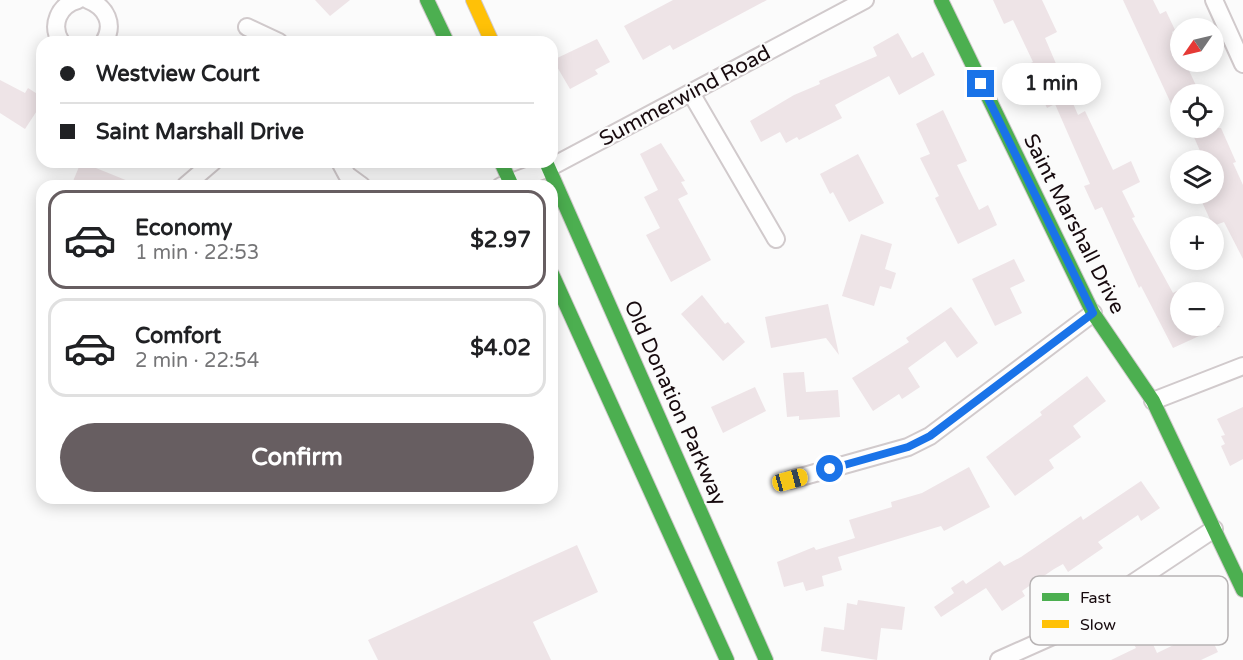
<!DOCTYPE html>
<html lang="en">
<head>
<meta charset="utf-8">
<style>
	body { margin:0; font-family:"Varela Round",sans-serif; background:#f2f2f2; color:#202124; height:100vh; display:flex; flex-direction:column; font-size:22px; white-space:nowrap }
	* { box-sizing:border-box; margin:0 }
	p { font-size:20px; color:#757577 }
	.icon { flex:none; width:33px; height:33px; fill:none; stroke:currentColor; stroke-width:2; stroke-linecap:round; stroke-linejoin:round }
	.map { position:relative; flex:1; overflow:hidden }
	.drawer { position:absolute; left:36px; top:180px; width:522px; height:324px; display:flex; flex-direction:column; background:#fff; border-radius:18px; box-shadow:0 3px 15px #0003 }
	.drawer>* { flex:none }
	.guide { position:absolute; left:36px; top:36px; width:522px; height:132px; border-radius:18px; box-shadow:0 3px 15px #0003; display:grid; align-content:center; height:132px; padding:0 24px; background:#fff }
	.needle { width:39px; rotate:236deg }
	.tools { position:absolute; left:1170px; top:18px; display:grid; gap:12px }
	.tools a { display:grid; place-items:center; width:54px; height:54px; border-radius:50%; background:#fff; box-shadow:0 3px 15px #0003; font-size:30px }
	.end { position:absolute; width:27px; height:27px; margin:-14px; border:8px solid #1a73e8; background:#fff; box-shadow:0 0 0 3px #fff }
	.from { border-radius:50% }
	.bubble { position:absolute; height:42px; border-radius:21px; background:#fff; box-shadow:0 3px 15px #0003; font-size:20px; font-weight:700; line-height:42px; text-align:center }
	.car { position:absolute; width:18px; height:36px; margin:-18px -9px; border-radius:8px; box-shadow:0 0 4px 2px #0007; background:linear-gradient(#f5c518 24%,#345 0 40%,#f5c518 0 76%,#345 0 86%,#f5c518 0) }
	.guide b { display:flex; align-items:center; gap:21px; height:57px; font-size:22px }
	.guide b+b { border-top:2px solid #e0e0e0 }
	.guide i { width:15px; height:15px; background:#202124 }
	ul { padding:10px 0 0; list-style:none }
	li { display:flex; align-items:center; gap:18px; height:99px; margin:0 12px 9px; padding:0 12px; border:3px solid #e0e0e0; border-radius:18px }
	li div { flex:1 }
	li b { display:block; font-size:22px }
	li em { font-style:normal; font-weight:700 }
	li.on { border-color:#675e61 }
	li>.icon { width:54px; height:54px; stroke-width:1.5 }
	.action { display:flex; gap:12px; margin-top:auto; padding:12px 24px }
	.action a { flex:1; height:69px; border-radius:36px; background:#675e61; color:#fff; font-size:24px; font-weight:700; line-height:69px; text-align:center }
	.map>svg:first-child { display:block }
	.building { fill:#eee4e7 }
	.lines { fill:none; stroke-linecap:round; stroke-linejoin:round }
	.street-casing { stroke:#d1cacc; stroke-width:20 }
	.fast-casing { stroke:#d1cacc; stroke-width:16 }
	.slow-casing { stroke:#d1cacc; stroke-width:16 }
	.street { stroke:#fefefe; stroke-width:16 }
	.fast { stroke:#4caf50; stroke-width:14 }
	.slow { stroke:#ffc107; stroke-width:14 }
	.route { stroke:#1a73e8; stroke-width:8 }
	.labels { text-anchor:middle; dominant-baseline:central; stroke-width:4.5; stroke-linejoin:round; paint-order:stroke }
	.street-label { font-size:21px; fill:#170a0e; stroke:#fbfbfb }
	.key { fill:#fbfbfb; stroke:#b7b3b4; stroke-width:1.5 }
	.key-label { font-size:16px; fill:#170a0e }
</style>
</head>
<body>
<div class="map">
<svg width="1243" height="660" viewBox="0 0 1243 660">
	<rect width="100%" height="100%" fill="#fbfbfb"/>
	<g class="building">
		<path d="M315,0H350L330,16Z"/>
		<path d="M673,0H767L673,50L670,45L643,60L624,26Z"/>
		<path d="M993,0H1042L1057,32L1045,38L1078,115L1085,111L1113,170L1131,161L1140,182L1122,191L1135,217L1132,218L1173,293L1180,289V326H1221L1173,348L1141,286L1139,288L1102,207L1095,210L1084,186L1090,184L1055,104L1047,108L1033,79L1035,78L1029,64L1033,62L1013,20L1004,24Z"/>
		<path d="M1123,0H1153L1160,14L1166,11L1175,30L1172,32L1180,51V62H1185L1200,94H1180V123Z"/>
		<path d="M898,33L912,58L923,52L935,75L899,95L889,76L835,105L842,118L799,140L797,137L786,143L780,132L761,142L750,121L794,95L820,84L819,81L877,56L873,47Z"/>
		<path d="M597,39L610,62L595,70L598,74L570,89L553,60Z"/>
		<path d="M0,80L25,93L28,88L42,97V103L25,129L0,113Z"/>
		<path d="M943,110L967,161L957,165L979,210L988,205L997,225L958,244L935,198L939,196L920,158L930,154L916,124Z"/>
		<path d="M1190,128H1221L1236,162L1233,163L1243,185V259L1224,222L1213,226L1202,202L1214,196V160H1204Z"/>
		<path d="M661,143L685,181L681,182L688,194L678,199L711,260L671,282L646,235L660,228L644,197L658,190L640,154Z"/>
		<path d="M858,154L884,203L849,222L833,192L830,194L820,174Z"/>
		<path d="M81,162L138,185V186H71Z"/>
		<path d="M861,234L892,244L885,269L896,273L891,289L880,286L874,306L842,296Z"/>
		<path d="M1014,259L1025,281L1010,288L1022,313L995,326L972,279Z"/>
		<path d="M702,295L725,324L728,322L745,342L723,361L681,314Z"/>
		<path d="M828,304L839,355L826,338L771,348L765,317Z"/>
		<path d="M951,307L978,343L957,358L945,341L908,368L920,387L902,399L899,394L873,411L852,378L909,342L906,338Z"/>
		<path d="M804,372L806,392L838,390L840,417L799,420V416L787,417L783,373Z"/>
		<path d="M1087,376L1106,401L1073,426L1081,437L1049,460L1054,468L1015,496L986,457L1042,415L1040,412Z"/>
		<path d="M755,387L766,411L723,433L711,407Z"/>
		<path d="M1243,407V459L1230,466L1221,446L1225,444L1221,436L1225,435L1217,419Z"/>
		<path d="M969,467L990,507L944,531L941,526L838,557L842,570L822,576L824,586L806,591L803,582L784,587L777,562L814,547L816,550L855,538L849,520L892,507L891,502L922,493Z"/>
		<path d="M1141,481L1160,508L1141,521L1138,515L1098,542L1103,548L1068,572L1063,564L1054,569L1022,591L1025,596L1002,611L986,588L941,617L934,607L954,593L951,588L963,580L966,584L1000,561L1004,566L1021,557L1081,516L1083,520Z"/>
		<path d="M577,545L598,592L533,622L551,660H378L368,640Z"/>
		<path d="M1201,599L1208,614L1201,617L1218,652L1201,660H1111L1136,648L1131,639L1147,631L1157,653L1184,640L1171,613Z"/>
		<path d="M858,600L905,607L902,630L881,628L877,660L821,651L824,627L844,630L847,603L857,605Z"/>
	</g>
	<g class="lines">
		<defs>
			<g id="street">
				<path d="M88,0C106,7 115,24 104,42"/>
				<path d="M1214,0L1243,64"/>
				<path d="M247,27L279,42"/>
				<path d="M61,42C50,25 59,5 78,0"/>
				<path d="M691,93L776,239"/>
				<path d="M340,162L347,175L362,186"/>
				<path d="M185,186L213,162"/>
				<path d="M501,186L549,168L865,0"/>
				<path d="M1153,401L1243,366"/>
				<path d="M790,480L908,447L930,436L1093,313"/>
				<path d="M999,660L1055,635L1214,529"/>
			</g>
			<g id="fast">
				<path d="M427,0L447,42"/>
				<path d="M941,0L1093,313L1153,401L1243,590"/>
				<path d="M501,162L512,186"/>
				<path d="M546,162L766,660"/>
				<path d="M552,274L727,660"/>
			</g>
			<path id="slow" d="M473,0L492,42"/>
		</defs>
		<use href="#street" class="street-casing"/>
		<use href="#fast" class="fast-casing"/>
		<use href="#slow" class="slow-casing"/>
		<use href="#street" class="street"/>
		<use href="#fast" class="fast"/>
		<use href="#slow" class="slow"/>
	</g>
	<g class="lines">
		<path class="route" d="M830,469L908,447L930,436L1093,313L981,84"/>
	</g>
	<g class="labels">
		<g class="street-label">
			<text transform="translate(685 96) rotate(-28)">Summerwind Road</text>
			<text transform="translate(1074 224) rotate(63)">Saint Marshall Drive</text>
			<text transform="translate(675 403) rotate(66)">Old Donation Parkway</text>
		</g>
	</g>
	<rect x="1030" y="576" width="198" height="69" rx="9" class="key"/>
	<rect x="1042" y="593" width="27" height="8" fill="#4caf50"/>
	<rect x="1042" y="620" width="27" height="8" fill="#ffc107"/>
	<g class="key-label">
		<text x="1080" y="603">Fast</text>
		<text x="1080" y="630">Slow</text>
	</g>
</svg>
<div class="tools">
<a><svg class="needle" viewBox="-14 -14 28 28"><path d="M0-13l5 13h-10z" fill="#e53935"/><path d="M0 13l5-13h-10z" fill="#757577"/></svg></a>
<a><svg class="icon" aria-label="locate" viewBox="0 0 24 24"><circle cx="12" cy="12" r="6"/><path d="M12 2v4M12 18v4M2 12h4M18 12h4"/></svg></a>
<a><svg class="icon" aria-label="layers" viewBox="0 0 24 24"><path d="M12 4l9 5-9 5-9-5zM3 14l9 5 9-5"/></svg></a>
<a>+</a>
<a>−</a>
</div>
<i class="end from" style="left:830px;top:469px"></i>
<i class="end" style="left:981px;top:84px"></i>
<div class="bubble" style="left:1002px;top:63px;width:99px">1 min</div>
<i class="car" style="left:790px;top:480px;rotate:75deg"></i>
<div class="guide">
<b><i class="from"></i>Westview Court</b>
<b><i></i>Saint Marshall Drive</b>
</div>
<section class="drawer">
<ul>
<li class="on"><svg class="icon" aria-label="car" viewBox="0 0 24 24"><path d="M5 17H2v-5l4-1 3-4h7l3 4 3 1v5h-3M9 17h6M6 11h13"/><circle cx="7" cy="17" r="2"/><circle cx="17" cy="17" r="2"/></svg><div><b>Economy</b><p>1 min · 22:53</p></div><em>$2.97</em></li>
<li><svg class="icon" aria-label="car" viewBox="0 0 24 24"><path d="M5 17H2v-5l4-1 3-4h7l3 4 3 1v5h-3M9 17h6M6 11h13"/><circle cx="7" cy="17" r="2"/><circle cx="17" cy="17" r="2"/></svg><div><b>Comfort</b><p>2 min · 22:54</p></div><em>$4.02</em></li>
</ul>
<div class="action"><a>Confirm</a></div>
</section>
</div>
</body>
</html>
